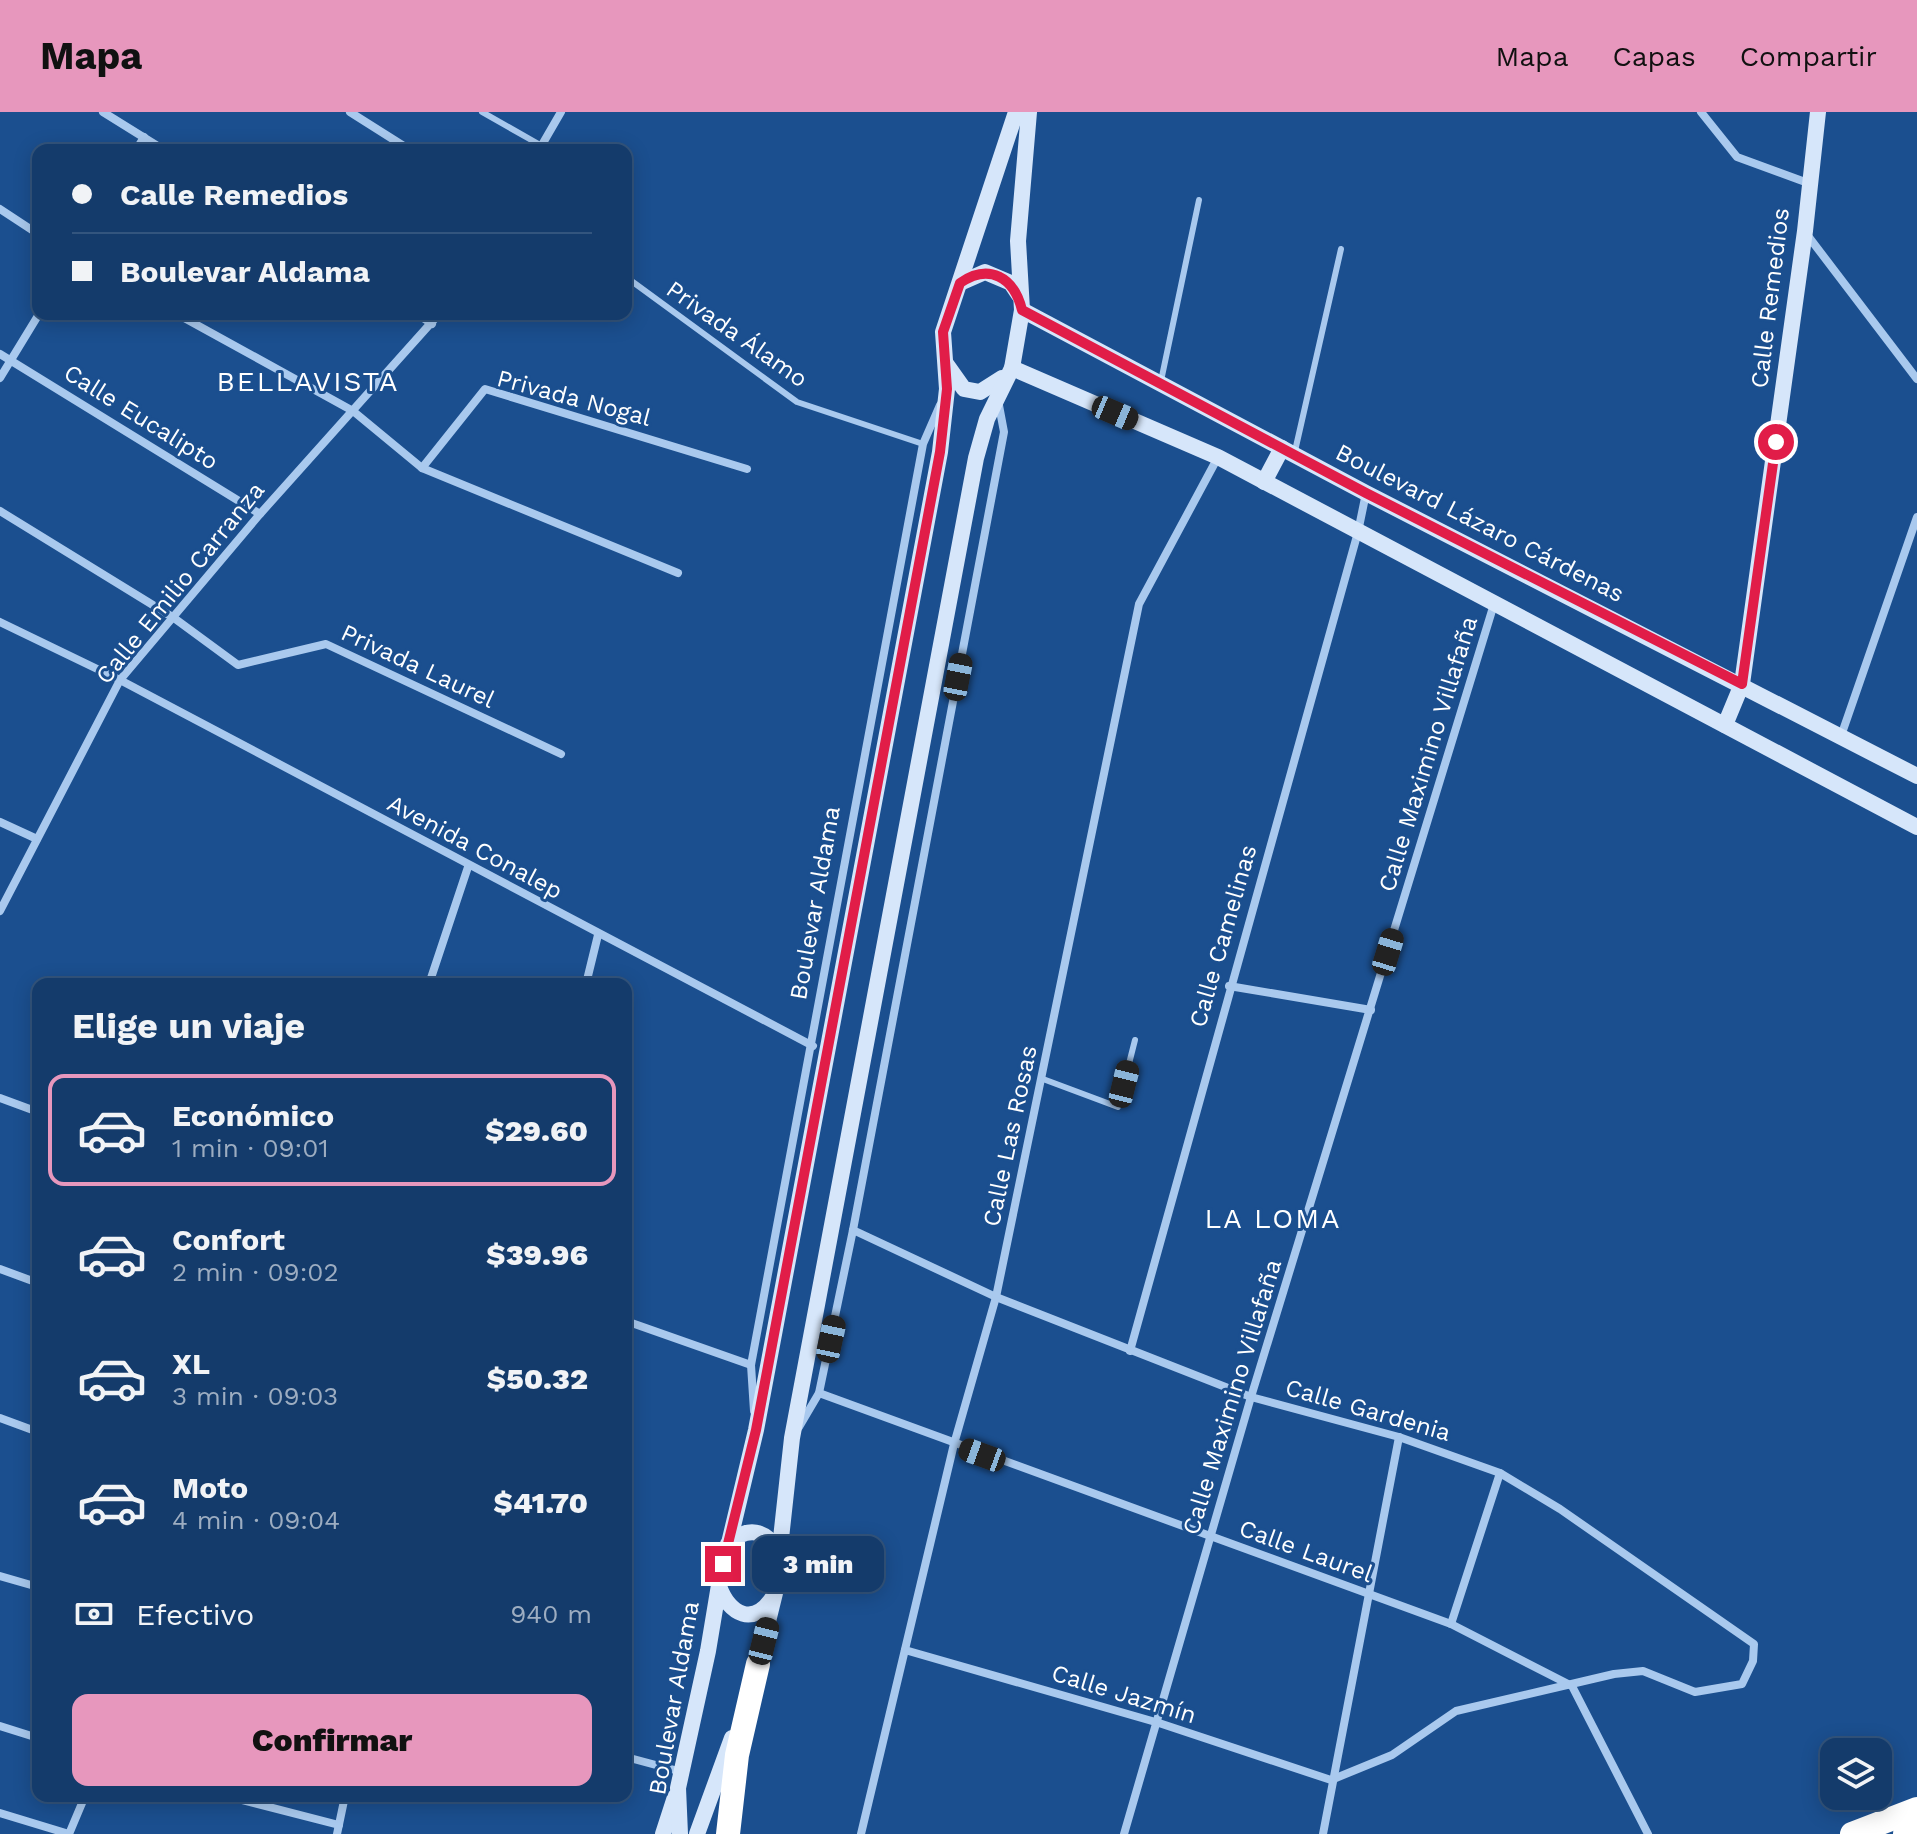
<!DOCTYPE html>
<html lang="es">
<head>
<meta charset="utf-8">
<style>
	body { margin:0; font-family:"Work Sans",sans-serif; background:#1d4271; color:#f1f3f6; height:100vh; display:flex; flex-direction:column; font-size:30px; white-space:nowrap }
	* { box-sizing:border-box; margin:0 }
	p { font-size:26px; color:#9dadc1 }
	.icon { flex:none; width:44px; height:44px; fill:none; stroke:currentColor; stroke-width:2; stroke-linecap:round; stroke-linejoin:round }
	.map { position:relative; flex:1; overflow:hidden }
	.side { position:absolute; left:32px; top:866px; width:600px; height:824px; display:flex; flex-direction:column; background:#143b6b; border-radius:16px; box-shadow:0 4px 20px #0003,0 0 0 2px #33557e }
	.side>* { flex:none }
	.banner { position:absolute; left:32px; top:32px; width:600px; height:176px; border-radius:16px; box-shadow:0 4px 20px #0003,0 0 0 2px #33557e; display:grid; align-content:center; height:176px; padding:0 40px; background:#143b6b }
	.buttons { position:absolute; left:1820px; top:1626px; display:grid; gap:16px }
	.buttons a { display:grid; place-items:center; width:72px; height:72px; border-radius:16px; background:#143b6b; box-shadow:0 4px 20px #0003,0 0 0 2px #33557e; font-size:40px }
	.end { position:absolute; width:36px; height:36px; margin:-18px; border:10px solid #e11d48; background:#fff; box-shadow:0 0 0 4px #fff }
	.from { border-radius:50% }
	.bubble { position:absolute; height:56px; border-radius:16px; background:#143b6b; box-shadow:0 4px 20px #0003,0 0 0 2px #33557e; font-size:26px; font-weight:800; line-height:56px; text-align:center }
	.car { position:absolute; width:24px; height:48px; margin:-24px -12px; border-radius:10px; box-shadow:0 0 6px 2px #0007; background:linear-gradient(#222 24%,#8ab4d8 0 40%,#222 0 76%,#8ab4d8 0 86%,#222 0) }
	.banner b { display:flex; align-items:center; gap:28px; height:76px; font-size:30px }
	.banner b+b { border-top:2px solid #33557e }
	.banner i { width:20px; height:20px; background:#f1f3f6 }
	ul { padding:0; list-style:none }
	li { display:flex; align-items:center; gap:24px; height:112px; margin:0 16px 12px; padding:0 24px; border:4px solid transparent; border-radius:16px }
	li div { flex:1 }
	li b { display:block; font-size:30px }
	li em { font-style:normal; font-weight:800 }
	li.active { border-color:#e797bd }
	li>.icon { width:72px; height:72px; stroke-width:1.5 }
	h2 { padding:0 40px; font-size:36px; line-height:96px }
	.pay { display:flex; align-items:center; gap:20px; height:88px; padding:0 40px; font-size:30px }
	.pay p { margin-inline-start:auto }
	.cta { display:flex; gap:16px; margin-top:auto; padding:16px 40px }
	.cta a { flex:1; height:92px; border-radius:16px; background:#e797bd; color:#111; font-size:32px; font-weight:800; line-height:92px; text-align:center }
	header { display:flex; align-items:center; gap:48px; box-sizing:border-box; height:112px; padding:0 40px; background:#e797bd; color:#111 }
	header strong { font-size:38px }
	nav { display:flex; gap:44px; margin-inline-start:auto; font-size:28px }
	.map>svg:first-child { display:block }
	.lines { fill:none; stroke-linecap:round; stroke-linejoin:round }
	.lane { stroke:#a9c9ee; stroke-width:6 }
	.street { stroke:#a9c9ee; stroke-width:8 }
	.secondary { stroke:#d6e6fa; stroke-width:16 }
	.highway { stroke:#fff; stroke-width:24 }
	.route { stroke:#e11d48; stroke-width:10 }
	.labels { text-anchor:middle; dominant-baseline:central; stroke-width:6; stroke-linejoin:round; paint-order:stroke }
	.street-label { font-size:24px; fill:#fff; stroke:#1b4f8f }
	.quarter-label { font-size:28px; letter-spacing:2px; fill:#fff; stroke:#1b4f8f }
</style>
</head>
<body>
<header>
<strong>Mapa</strong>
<nav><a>Mapa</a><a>Capas</a><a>Compartir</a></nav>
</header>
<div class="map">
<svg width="1917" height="1722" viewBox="0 0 1917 1722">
	<rect width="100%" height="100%" fill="#1b4f8f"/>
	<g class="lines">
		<g class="lane">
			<path d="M482,0L542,34"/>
			<path d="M626,165L797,290L923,332"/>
			<path d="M1161,269L1199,88"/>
			<path d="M1295,339L1341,137"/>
			<path d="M1043,967L1118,995L1135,928"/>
		</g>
		<g class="street">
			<path d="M103,0L164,38"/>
			<path d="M350,0L410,38"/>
			<path d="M1701,0L1737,45L1808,71"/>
			<path d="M136,38L144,25"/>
			<path d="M539,38L561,0"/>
			<path d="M0,97L38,122"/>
			<path d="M1805,120L1917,267"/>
			<path d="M177,202L353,299L422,356L678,461"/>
			<path d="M417,202L432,212"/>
			<path d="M0,242L260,402"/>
			<path d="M0,266L39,202"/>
			<path d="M422,356L485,277L747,357"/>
			<path d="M0,399L174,506L238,553L326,532L561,642"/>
			<path d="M0,510L120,568L813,934"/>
			<path d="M1841,624L1917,405"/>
			<path d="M0,710L37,727"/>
			<path d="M0,799L120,568L260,402L439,202"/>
			<path d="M429,872L468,755"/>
			<path d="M586,872L598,823"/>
			<path d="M1229,874L1371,898"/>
			<path d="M0,986L38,1000"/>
			<path d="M853,1118L996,1185L1251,1285L1399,1325L1500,1361L1560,1397L1754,1532L1753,1549L1742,1572L1695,1580L1643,1559L1614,1562L1456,1599L1392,1643L1331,1668L1159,1611L905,1538"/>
			<path d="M0,1157L38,1171"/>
			<path d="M626,1209L751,1253"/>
			<path d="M1130,1239L1358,420L1366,381"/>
			<path d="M819,1281L1451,1512L1572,1574L1648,1722"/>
			<path d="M754,1299L751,1253L923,332L940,293"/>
			<path d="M0,1306L38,1320"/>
			<path d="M799,1315L819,1281L853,1118L1004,320L998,288"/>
			<path d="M0,1464L38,1475"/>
			<path d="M1451,1512L1500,1361"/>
			<path d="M0,1614L38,1626"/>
			<path d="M626,1645L682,1660"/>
			<path d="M226,1684L339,1713"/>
			<path d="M0,1701L69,1722"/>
			<path d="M69,1722L85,1684"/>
			<path d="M337,1722L345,1684"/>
			<path d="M861,1722L954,1332L996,1185L1139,492L1218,345"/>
			<path d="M1124,1722L1251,1285L1494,492"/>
			<path d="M1323,1722L1399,1325"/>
		</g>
		<g class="secondary">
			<path d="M960,171L985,160L1011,171L1019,183"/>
			<path d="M1022,198L1366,381L1917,664"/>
			<path d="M947,253L964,277L980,280L1002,266"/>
			<path d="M1012,256L1218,345L1917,715"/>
			<path d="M1264,370L1282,336"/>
			<path d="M1725,613L1742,572L1805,119L1818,0"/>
			<path d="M728,1432C747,1414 766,1417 779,1440"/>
			<path d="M719,1474C729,1503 754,1515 773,1485"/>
			<path d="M756,1558L775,1481L792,1326L976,346L987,307L1012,256L1022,198L1018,129L1029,0"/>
			<path d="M663,1722L675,1685"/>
			<path d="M680,1722L678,1676L708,1539L719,1473L756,1318L940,340L947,277L943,220L1016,0"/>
			<path d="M697,1722L732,1626"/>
		</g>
		<g class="highway">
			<path d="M728,1722L737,1643L758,1552"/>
			<path d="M1852,1722L1917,1697"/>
			<path d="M1905,1722L1917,1719"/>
		</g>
	</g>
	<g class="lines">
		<path class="route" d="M723,1452L756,1318L940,340L947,277L943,220L960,171C989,151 1014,165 1022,198L1366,381L1742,572L1776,330"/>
	</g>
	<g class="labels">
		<g class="street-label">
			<text transform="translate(1770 186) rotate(-83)">Calle Remedios</text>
			<text transform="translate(737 222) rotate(35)">Privada Álamo</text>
			<text transform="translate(574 286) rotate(15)">Privada Nogal</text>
			<text transform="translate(141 305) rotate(32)">Calle Eucalipto</text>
			<text transform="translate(1480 411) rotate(27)">Boulevard Lázaro Cárdenas</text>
			<text transform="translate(180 471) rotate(-51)">Calle Emilio Carranza</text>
			<text transform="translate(418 554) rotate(25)">Privada Laurel</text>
			<text transform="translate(1428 642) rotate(-73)">Calle Maximino Villafaña</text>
			<text transform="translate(475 735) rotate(28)">Avenida Conalep</text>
			<text transform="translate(815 791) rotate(-80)">Boulevar Aldama</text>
			<text transform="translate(1223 824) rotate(-74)">Calle Camelinas</text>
			<text transform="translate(1010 1024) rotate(-78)">Calle Las Rosas</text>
			<text transform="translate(1232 1285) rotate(-73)">Calle Maximino Villafaña</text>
			<text transform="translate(1368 1298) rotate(16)">Calle Gardenia</text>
			<text transform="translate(1306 1439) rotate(20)">Calle Laurel</text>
			<text transform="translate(1124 1582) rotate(17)">Calle Jazmín</text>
			<text transform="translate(674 1586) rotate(-80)">Boulevar Aldama</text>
		</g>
		<g class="quarter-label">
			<text x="308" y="269">BELLAVISTA</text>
			<text x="1273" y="1106">LA LOMA</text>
		</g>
	</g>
</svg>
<div class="buttons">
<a><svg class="icon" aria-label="layers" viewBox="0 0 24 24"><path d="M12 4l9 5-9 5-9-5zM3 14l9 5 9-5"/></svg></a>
</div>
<i class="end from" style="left:1776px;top:330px"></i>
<i class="end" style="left:723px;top:1452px"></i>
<div class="bubble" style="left:752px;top:1424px;width:132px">3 min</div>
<i class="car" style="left:1115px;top:301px;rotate:113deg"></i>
<i class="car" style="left:958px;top:565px;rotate:11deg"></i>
<i class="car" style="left:1388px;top:840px;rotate:17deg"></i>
<i class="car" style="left:1124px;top:972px;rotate:14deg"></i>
<i class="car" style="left:831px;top:1227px;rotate:12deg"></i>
<i class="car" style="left:982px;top:1343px;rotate:290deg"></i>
<i class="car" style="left:764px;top:1529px;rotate:14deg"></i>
<div class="banner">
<b><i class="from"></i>Calle Remedios</b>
<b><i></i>Boulevar Aldama</b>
</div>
<section class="side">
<h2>Elige un viaje</h2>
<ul>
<li class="active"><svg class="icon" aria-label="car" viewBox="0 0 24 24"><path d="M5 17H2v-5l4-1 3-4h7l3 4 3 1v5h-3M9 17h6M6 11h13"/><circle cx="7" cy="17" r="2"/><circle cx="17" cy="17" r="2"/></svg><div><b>Económico</b><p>1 min · 09:01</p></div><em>$29.60</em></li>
<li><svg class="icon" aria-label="car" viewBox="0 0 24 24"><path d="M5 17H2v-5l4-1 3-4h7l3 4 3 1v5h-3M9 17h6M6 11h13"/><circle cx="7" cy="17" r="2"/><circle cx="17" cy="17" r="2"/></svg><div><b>Confort</b><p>2 min · 09:02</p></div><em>$39.96</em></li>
<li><svg class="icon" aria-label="car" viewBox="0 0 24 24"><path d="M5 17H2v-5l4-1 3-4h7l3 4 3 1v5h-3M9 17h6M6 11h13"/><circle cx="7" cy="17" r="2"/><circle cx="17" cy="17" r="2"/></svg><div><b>XL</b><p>3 min · 09:03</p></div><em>$50.32</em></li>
<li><svg class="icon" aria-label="car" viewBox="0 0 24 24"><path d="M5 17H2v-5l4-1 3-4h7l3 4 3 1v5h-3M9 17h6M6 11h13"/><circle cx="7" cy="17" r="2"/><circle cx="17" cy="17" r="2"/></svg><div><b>Moto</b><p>4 min · 09:04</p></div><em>$41.70</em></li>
</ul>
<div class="pay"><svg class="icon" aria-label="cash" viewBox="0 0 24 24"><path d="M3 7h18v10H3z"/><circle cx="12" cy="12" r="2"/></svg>Efectivo<p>940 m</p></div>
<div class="cta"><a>Confirmar</a></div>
</section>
</div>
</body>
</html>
